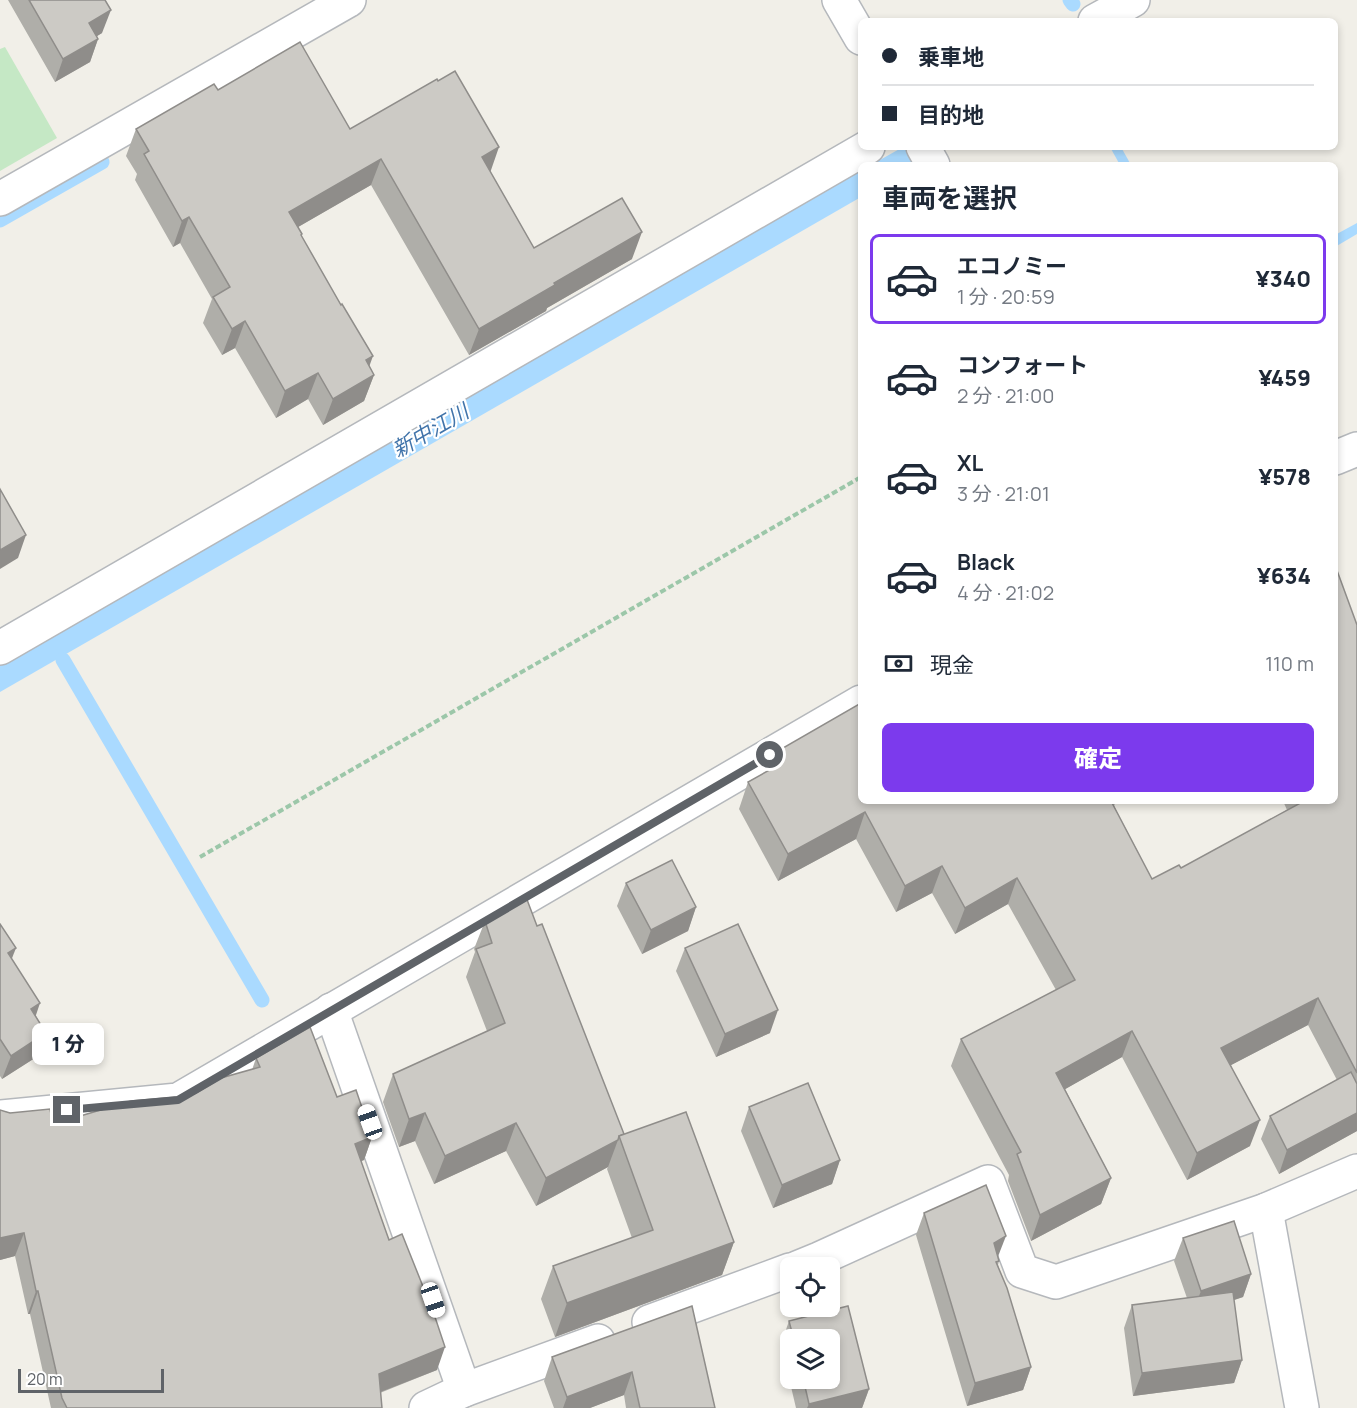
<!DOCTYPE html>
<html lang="ja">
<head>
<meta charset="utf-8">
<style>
	body { margin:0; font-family:Manrope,"Noto Sans JP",sans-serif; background:#f2f2f3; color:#1f2937; height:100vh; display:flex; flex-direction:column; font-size:22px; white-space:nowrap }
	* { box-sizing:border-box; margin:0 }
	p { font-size:20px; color:#747a83 }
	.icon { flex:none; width:33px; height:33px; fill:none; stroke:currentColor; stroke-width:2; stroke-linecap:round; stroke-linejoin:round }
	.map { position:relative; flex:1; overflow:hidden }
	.drawer { position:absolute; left:858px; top:162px; width:480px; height:642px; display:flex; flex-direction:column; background:#fff; border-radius:9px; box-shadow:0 3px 9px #0003 }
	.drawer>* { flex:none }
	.top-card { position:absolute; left:858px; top:18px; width:480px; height:132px; border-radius:9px; box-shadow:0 3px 9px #0003; display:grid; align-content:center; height:132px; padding:0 24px; background:#fff }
	.buttons { position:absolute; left:780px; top:1257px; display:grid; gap:12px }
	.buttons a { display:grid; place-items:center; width:60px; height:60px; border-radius:9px; background:#fff; box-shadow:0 3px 9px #0003; font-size:30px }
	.scale { position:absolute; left:18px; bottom:15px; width:146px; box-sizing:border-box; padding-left:6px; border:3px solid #5f6368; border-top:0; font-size:16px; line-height:21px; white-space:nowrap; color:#5f6368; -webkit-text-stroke:4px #fff; paint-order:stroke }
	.end { position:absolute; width:27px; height:27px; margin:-14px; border:8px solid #5f6368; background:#fff; box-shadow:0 0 0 3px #fff }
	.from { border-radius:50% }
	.bubble { position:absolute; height:42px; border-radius:9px; background:#fff; box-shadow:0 3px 9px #0003; font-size:20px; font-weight:800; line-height:42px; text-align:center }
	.car { position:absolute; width:18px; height:36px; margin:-18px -9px; border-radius:8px; box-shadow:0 0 4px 2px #0007; background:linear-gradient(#fff 24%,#345 0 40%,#fff 0 76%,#345 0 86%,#fff 0) }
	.top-card b { display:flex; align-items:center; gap:21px; height:57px; font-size:22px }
	.top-card b+b { border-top:2px solid #e0e1e3 }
	.top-card i { width:15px; height:15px; background:#1f2937 }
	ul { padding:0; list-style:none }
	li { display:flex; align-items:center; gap:18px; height:90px; margin:0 12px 9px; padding:0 12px; border:3px solid transparent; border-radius:9px }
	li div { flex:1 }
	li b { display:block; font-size:22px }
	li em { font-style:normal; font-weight:800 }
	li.active { border-color:#7c3aed }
	li>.icon { width:54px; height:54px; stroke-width:1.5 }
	h2 { padding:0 24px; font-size:27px; line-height:72px }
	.pay { display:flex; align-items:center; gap:15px; height:66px; padding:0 24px; font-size:22px }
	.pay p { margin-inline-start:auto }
	.cta { display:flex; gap:12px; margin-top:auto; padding:12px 24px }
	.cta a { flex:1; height:69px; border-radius:9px; background:#7c3aed; color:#fff; font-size:24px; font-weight:800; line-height:69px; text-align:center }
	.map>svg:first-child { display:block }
	.green { fill:#c5e8c5 }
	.water { fill:#aadaff }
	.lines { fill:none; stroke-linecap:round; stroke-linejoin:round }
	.stream { stroke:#aadaff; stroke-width:15 }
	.minor-casing { stroke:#b5b8bc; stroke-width:36 }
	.path { stroke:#9cc7a9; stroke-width:4; stroke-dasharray:6 3; stroke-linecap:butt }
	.minor { stroke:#fff; stroke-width:33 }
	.wall { fill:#afaea9; fill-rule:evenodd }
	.shaded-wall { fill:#8f8d8a }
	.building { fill:#cccac5; stroke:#8f8d8a; stroke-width:1.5 }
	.route { stroke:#5f6368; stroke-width:8 }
	.labels { text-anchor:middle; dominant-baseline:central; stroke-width:4.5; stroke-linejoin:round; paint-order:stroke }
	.water-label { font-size:21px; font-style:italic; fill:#4174aa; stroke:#fff }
</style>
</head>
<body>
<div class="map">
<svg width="1357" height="1408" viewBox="0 0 1357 1408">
	<rect width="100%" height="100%" fill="#f1efe8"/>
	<path class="green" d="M5,47L57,138L0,171V49Z"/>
	<g class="water">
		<path d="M903,147H947L916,165H871Z"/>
		<path d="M1110,147H1121L1131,165H1120Z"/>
		<path d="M861,171V197L0,692V666Z"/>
		<path d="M1357,223V234L1335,247V235Z"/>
	</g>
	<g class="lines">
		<g class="stream">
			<path d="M1070,0L1073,4"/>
			<path d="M0,220L102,162"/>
			<path d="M63,660L262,1000"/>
		</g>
		<defs>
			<g id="minor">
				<path d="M839,0L861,38"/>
				<path d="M1095,21L1133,0"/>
				<path d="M923,147L933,165"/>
				<path d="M0,199L349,0"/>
				<path d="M1335,458L1357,449"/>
				<path d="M0,648L868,147"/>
				<path d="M331,1010L464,1390"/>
				<path d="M0,1117L178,1100L861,702"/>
				<path d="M1266,1210L1302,1408"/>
				<path d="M797,1268L819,1259L988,1182L1022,1271L1056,1282L1266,1210L1357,1171"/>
				<path d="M649,1322L790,1270"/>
				<path d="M426,1408L464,1390L598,1341"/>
			</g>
		</defs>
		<use href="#minor" class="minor-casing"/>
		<path class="path" d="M200,857L861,477"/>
		<use href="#minor" class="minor"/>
	</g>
	<g class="wall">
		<path d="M8,0H105L102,33L97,36L98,39L90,62L55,82Z"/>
		<path d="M218,90L350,129L490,172L534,248L632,259L547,308L546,311L469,355L371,185L298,227L302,234L301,236L374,375L364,401L323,425L308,399L276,418L235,348L222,355L203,323L212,299L180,243L173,247L135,180L137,174L126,156L136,129Z"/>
		<path d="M1357,625V1131L1279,1174L1261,1139L1270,1116L1337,1080L1308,1025L1231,1065L1250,1146L1187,1180L1122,1057L1065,1089L1111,1178L1101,1204L1031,1241L1008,1181L1009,1175L951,1066L961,1039L1056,990L1008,904L955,934L932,893L896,912L856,839L778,881L739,809L748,782L770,770L776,752L1116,801L1114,806L1152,879L1181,868L1287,810L1283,801H1335Z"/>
		<path d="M626,883L696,907L688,931L642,954L617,906Z"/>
		<path d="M485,921L537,926L624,1134L734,1242L722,1275L555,1337L541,1299L553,1266L632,1238L607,1169L608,1167L536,1206L506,1151L434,1184L415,1141L399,1147L383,1102L393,1074L487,1031L466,977L475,952L474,949Z"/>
		<path d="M0,924L12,959L36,1016L46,1033L38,1056L2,1079L0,1076Z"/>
		<path d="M685,948L770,1033L716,1057L676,971Z"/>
		<path d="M256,1058L337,1097L372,1137L364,1160L361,1161L389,1240L437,1370L380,1393L382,1408H51L30,1314H28L15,1256L0,1260V1110L53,1124L189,1096L252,1070Z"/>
		<path d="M749,1107L840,1160L832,1184L773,1208L741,1131Z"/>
		<path d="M924,1213L998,1257L999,1261L998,1265L1031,1367L1023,1390L967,1406L916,1235Z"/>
		<path d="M1183,1238L1251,1274L1243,1297L1234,1300L1242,1360L1234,1383L1133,1396L1124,1328L1132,1305L1187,1298L1174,1261Z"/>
		<path d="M692,1306L715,1408H626L624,1395L590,1408H554L544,1381L552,1357Z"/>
		<path d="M848,1306L869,1389L862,1408H796L781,1344L789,1321ZM790,1340H830V1378H790Z"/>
	</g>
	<g class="shaded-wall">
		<path d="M111,10L102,33L81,46L89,23Z"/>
		<path d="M98,39L90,62L55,82L63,59Z"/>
		<path d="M499,147L490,173L482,157Z"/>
		<path d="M381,159L371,185L279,238L289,212Z"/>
		<path d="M189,217L180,243L173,247L182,221Z"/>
		<path d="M642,232L632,259L547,308L546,311L469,355L479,329L554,283Z"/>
		<path d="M245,321L235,348L222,355L232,329Z"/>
		<path d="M373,356L364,381L374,375L364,401L323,425L333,399L366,360Z"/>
		<path d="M318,373L308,399L276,418L285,391Z"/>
		<path d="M26,535L18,558L0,569V550Z"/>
		<path d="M865,812L856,839L778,881L788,854Z"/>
		<path d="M942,866L932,893L896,912L905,886Z"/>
		<path d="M1017,878L1008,904L955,934L965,908Z"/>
		<path d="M696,907L688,931L642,954L651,930Z"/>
		<path d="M16,948L7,971L8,953Z"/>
		<path d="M1318,998L1308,1025L1212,1075L1221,1048Z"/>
		<path d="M40,1003L32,1027L31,1009Z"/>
		<path d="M778,1010L770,1033L716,1057L725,1034Z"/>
		<path d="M1132,1031L1122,1057L1046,1100L1056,1073Z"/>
		<path d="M46,1033L38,1056L2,1079L11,1056Z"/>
		<path d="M425,1113L415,1141L399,1147L409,1119Z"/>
		<path d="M1357,1113V1131L1279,1174L1287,1150Z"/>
		<path d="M1260,1120L1250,1146L1187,1180L1197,1153Z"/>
		<path d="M516,1123L506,1151L434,1184L445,1156Z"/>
		<path d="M372,1137L364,1160L347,1167L355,1144Z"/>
		<path d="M618,1140L608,1167L536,1206L546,1178Z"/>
		<path d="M840,1160L832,1184L773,1208L782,1185Z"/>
		<path d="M1111,1178L1101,1204L1031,1241L1040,1215Z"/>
		<path d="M24,1233L15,1256L0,1260V1238Z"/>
		<path d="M1006,1236L997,1259L994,1243Z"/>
		<path d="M734,1242L722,1275L555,1337L567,1303Z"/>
		<path d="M1251,1274L1243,1297L1192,1314L1201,1291Z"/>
		<path d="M36,1291H38L30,1314H28Z"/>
		<path d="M445,1347L437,1370L370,1396L379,1374Z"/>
		<path d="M1242,1360L1234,1383L1133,1396L1142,1373Z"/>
		<path d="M1031,1367L1023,1390L967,1406L975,1383Z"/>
		<path d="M632,1372L624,1395L590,1408H563L567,1397Z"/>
		<path d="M869,1389L862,1408H807L809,1404Z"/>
	</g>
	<g class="building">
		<path d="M29,0H105L111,10L89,23L98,39L63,59Z"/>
		<path d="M300,42L350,129L437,79L438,81L455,71L499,147L482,157L534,248L622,198L642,232L554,283L555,285L479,329L381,159L289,212L302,234L301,235L341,305L342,304L373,356L366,360L374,375L333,399L318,373L285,391L245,321L232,329L213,297L230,287L189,217L182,221L144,154L149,151L136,129L214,84L218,90Z"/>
		<path d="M0,489L26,535L0,550Z"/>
		<path d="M1335,565L1357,625V1073L1318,998L1221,1048L1260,1120L1197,1153L1132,1031L1056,1073L1111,1178L1040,1215L1017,1154L1021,1152L961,1039L1075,980L1017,878L965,908L942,866L905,886L865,812L788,854L748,782L782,763L776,752L861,703V801H1111L1152,879L1179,865L1181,868L1304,801H1335Z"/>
		<path d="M672,860L696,907L651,930L626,883Z"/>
		<path d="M526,897L537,926L542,924L624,1134L619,1136L618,1140L546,1178L516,1123L445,1156L425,1113L409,1119L393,1074L505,1023L476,949L492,943L485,921Z"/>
		<path d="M0,924L16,948L8,953L40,1003L31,1009L46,1033L11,1056L0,1039Z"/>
		<path d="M738,924L778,1010L725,1034L685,948Z"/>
		<path d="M310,1027L337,1097L356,1090L372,1137L355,1144L389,1240L402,1234L434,1314L445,1347L379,1374L382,1408H67L62,1398L38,1291H36L24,1233L0,1238V1110L10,1113L50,1109L53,1124L131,1101L189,1096L196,1093L221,1078L260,1067L256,1058Z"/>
		<path d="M1351,1072L1357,1084V1113L1287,1150L1270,1116Z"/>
		<path d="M808,1083L840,1160L782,1185L749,1107Z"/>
		<path d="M686,1112L734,1242L567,1303L553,1266L653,1230L619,1136Z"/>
		<path d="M986,1185L1006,1236L994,1243L999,1261L996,1262L1007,1288L1031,1367L975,1383L924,1213Z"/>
		<path d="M1234,1221L1251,1274L1201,1291L1183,1238Z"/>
		<path d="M1233,1292L1242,1360L1142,1373L1132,1305Z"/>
		<path d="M692,1306L715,1408H640L632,1372L567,1397L552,1357Z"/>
		<path d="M848,1306L869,1389L809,1404L803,1378H830V1340H794L789,1321Z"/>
	</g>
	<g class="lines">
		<path class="route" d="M67,1110L178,1100L770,755"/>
	</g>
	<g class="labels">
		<g class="water-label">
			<text transform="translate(430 430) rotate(-30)">新中江川</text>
		</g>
	</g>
</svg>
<div class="buttons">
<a><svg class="icon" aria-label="locate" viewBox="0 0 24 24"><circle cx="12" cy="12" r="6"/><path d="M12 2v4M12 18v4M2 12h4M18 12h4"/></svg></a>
<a><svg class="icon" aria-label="layers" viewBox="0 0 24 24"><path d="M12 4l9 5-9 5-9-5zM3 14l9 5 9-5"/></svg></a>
</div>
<div class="scale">20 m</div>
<i class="end from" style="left:770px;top:755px"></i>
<i class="end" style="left:67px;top:1110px"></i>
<div class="bubble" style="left:32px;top:1023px;width:72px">1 分</div>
<i class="car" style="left:370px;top:1122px;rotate:340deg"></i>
<i class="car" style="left:433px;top:1300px;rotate:161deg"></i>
<div class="top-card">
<b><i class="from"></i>乗車地</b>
<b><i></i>目的地</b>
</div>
<section class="drawer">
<h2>車両を選択</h2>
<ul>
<li class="active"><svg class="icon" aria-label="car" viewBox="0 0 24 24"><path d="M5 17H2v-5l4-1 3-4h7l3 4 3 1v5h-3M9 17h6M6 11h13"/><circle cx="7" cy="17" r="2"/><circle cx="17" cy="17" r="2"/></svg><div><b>エコノミー</b><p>1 分 · 20:59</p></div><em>¥340</em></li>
<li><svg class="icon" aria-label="car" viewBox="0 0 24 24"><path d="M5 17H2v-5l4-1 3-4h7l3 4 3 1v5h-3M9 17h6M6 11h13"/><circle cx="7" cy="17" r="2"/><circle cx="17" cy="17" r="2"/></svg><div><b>コンフォート</b><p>2 分 · 21:00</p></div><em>¥459</em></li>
<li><svg class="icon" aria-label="car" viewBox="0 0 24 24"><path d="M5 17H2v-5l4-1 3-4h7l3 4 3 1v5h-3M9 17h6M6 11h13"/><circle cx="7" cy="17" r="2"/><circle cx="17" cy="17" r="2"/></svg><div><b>XL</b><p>3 分 · 21:01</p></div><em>¥578</em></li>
<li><svg class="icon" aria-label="car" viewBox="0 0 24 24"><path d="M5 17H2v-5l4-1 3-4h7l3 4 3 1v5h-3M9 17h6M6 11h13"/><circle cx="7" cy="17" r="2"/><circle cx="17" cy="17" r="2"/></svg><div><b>Black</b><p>4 分 · 21:02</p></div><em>¥634</em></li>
</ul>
<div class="pay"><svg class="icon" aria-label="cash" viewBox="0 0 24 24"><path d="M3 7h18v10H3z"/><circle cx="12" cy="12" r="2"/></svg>現金<p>110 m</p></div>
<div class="cta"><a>確定</a></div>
</section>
</div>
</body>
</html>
